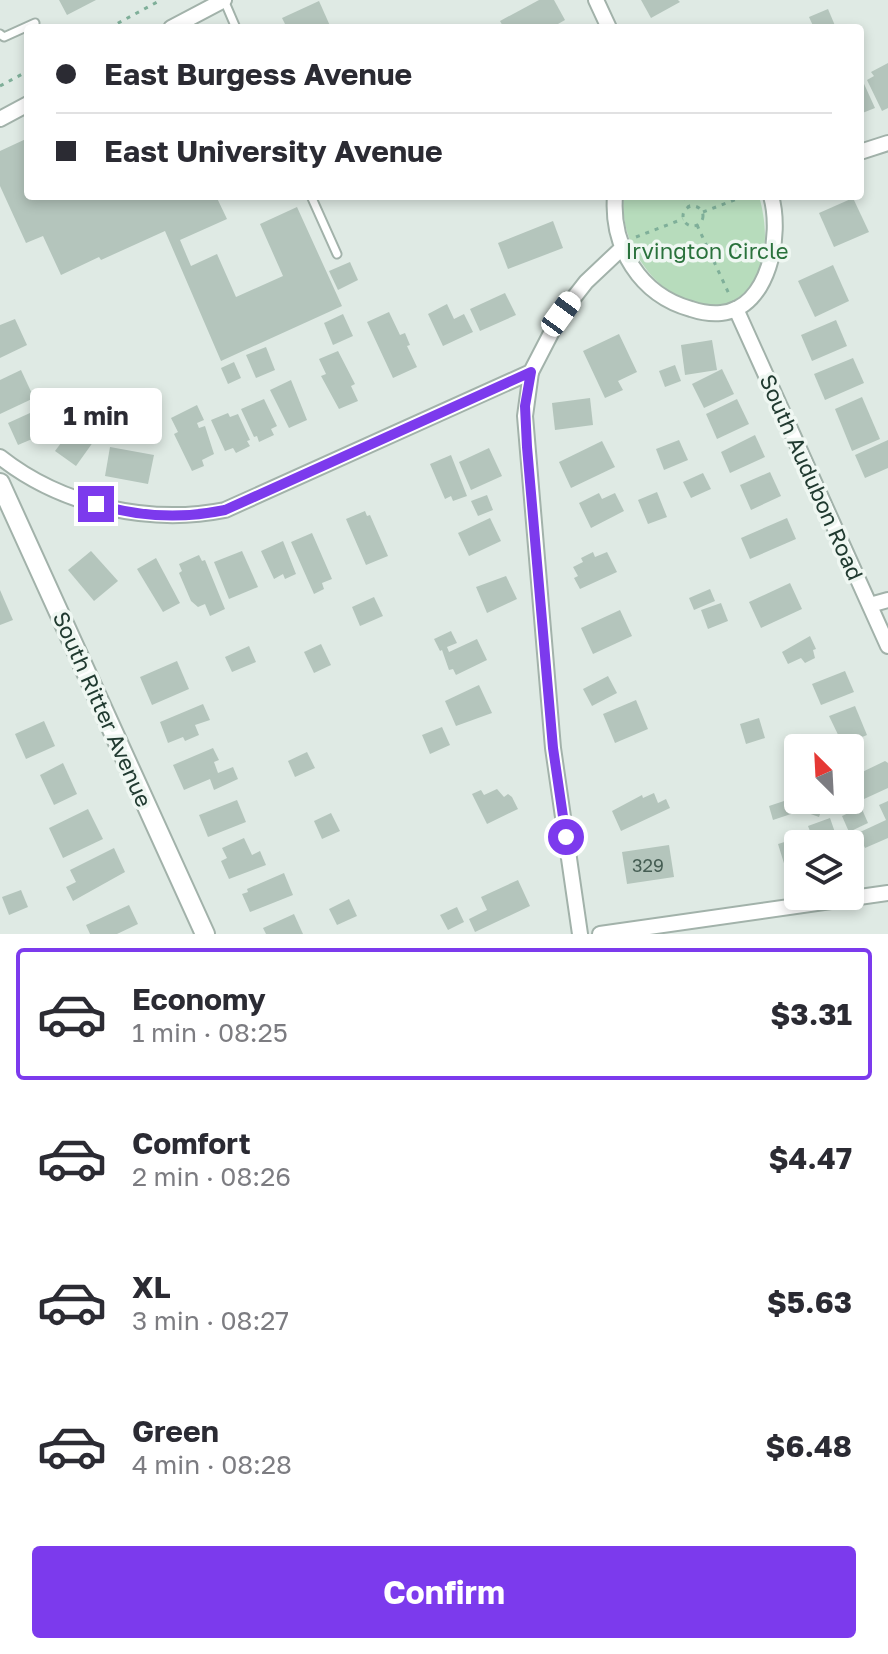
<!DOCTYPE html>
<html lang="en">
<head>
<meta charset="utf-8">
<style>
	body { margin:0; font-family:"Golos Text",sans-serif; background:#f7f7f7; color:#2b2b33; height:100vh; display:flex; flex-direction:column; font-size:30px; white-space:nowrap }
	* { box-sizing:border-box; margin:0 }
	p { font-size:26px; color:#7c7c81 }
	.icon { flex:none; width:44px; height:44px; fill:none; stroke:currentColor; stroke-width:2; stroke-linecap:round; stroke-linejoin:round }
	.map { position:relative; height:934px; overflow:hidden }
	.drawer { display:flex; flex-direction:column; background:#fff; flex:1 }
	.drawer>* { flex:none }
	.banner { position:absolute; left:24px; top:24px; width:840px; height:176px; border-radius:8px; box-shadow:0 4px 12px #0003; display:grid; align-content:center; height:176px; padding:0 32px; background:#fff }
	.needle { width:52px; rotate:336deg }
	.controls { position:absolute; left:784px; top:734px; display:grid; gap:16px }
	.controls a { display:grid; place-items:center; width:80px; height:80px; border-radius:8px; background:#fff; box-shadow:0 4px 12px #0003; font-size:40px }
	.end { position:absolute; width:36px; height:36px; margin:-18px; border:10px solid #7c3aed; background:#fff; box-shadow:0 0 0 4px #fff }
	.from { border-radius:50% }
	.bubble { position:absolute; height:56px; border-radius:8px; background:#fff; box-shadow:0 4px 12px #0003; font-size:26px; font-weight:700; line-height:56px; text-align:center }
	.car { position:absolute; width:24px; height:48px; margin:-24px -12px; border-radius:10px; box-shadow:0 0 6px 2px #0007; background:linear-gradient(#fff 24%,#345 0 40%,#fff 0 76%,#345 0 86%,#fff 0) }
	.banner b { display:flex; align-items:center; gap:28px; height:76px; font-size:30px }
	.banner b+b { border-top:2px solid #e1e1e2 }
	.banner i { width:20px; height:20px; background:#2b2b33 }
	ul { padding:14px 0 0; list-style:none }
	li { display:flex; align-items:center; gap:24px; height:132px; margin:0 16px 12px; padding:0 16px; border:4px solid transparent; border-radius:8px }
	li div { flex:1 }
	li b { display:block; font-size:30px }
	li em { font-style:normal; font-weight:700 }
	li.active { border-color:#7c3aed }
	li>.icon { width:72px; height:72px; stroke-width:1.5 }
	.cta { display:flex; gap:16px; margin-top:auto; padding:16px 32px }
	.cta a { flex:1; height:92px; border-radius:8px; background:#7c3aed; color:#fff; font-size:32px; font-weight:700; line-height:92px; text-align:center }
	.map>svg:first-child { display:block }
	.green { fill:#b7dcbc }
	.building { fill:#b4c5bc }
	.lines { fill:none; stroke-linecap:round; stroke-linejoin:round }
	.service-casing { stroke:#a2b2aa; stroke-width:11 }
	.minor-casing { stroke:#a2b2aa; stroke-width:18 }
	.tertiary-casing { stroke:#a2b2aa; stroke-width:22 }
	.path { stroke:#7faf99; stroke-width:3; stroke-dasharray:4 6; stroke-linecap:butt }
	.service { stroke:#fff; stroke-width:7 }
	.minor { stroke:#fff; stroke-width:14 }
	.tertiary { stroke:#fff; stroke-width:18 }
	.route { stroke:#7c3aed; stroke-width:10 }
	.labels { text-anchor:middle; dominant-baseline:central; stroke-width:7; stroke-linejoin:round; paint-order:stroke }
	.number-label { font-size:18px; fill:#455d53 }
	.park-label { font-size:22px; fill:#2a723c; stroke:#eff7f2 }
	.street-label { font-size:22px; fill:#203a30; stroke:#eff7f2 }
</style>
</head>
<body>
<div class="map">
<svg width="888" height="934" viewBox="0 0 888 934">
	<rect width="100%" height="100%" fill="#dfeae4"/>
	<path class="green" d="M624,196H759C769,231 770,280 733,301C723,306 709,308 697,305C653,293 618,241 624,196Z"/>
	<g class="building">
		<path d="M59,0H96L67,15Z"/>
		<path d="M539,0H554L565,20L551,28H504L500,21Z"/>
		<path d="M641,0H678L680,2L651,18Z"/>
		<path d="M319,1L331,28H287L282,18Z"/>
		<path d="M828,9L836,28H814L809,17Z"/>
		<path d="M888,63V108L882,111L867,80L874,76L871,72Z"/>
		<path d="M860,75L875,108L860,114Z"/>
		<path d="M28,138V196H216L227,219L180,240L191,266L217,254L236,297L283,276L260,224L297,207L342,306L221,361L165,231L101,260L99,257L61,275L43,236L26,243L0,186V151Z"/>
		<path d="M853,198L869,232L834,247L819,213Z"/>
		<path d="M553,221L563,248L508,269L498,243Z"/>
		<path d="M350,262L358,280L338,290L329,271Z"/>
		<path d="M833,265L849,301L815,317L798,281Z"/>
		<path d="M505,293L516,315L480,331L470,309Z"/>
		<path d="M447,304L454,319L464,314L473,332L443,346L428,314Z"/>
		<path d="M389,312L400,335L405,333L410,345L407,346L417,367L393,378L367,322Z"/>
		<path d="M343,314L353,336L333,345L324,323Z"/>
		<path d="M15,319L27,345L0,358V325Z"/>
		<path d="M836,320L847,346L812,361L801,335Z"/>
		<path d="M619,334L637,372L618,381L623,390L605,398L583,351Z"/>
		<path d="M712,340L717,370L685,375L681,345Z"/>
		<path d="M266,347L275,370L256,378L246,355Z"/>
		<path d="M338,351L355,384L351,386L358,401L339,409L321,376L326,374L319,359Z"/>
		<path d="M853,358L864,383L825,400L814,374Z"/>
		<path d="M234,362L241,378L228,384L221,368Z"/>
		<path d="M675,365L681,381L665,387L659,371Z"/>
		<path d="M722,369L734,394L704,408L692,384Z"/>
		<path d="M21,370L34,398L0,414V380Z"/>
		<path d="M291,380L307,420L289,428L270,390Z"/>
		<path d="M862,397L880,439L852,451L835,409Z"/>
		<path d="M590,398L593,425L555,430L552,403Z"/>
		<path d="M264,399L277,426L271,429L274,435L259,442L257,436L254,437L241,409Z"/>
		<path d="M737,399L749,424L717,439L706,414Z"/>
		<path d="M197,405L204,420L197,423L199,428L205,426L214,454L202,460L204,466L192,471L174,434L178,432L171,418Z"/>
		<path d="M41,408L51,431L18,445L8,423Z"/>
		<path d="M228,413L230,417L238,414L250,440L247,441L250,446L236,453L233,448L225,451L211,420Z"/>
		<path d="M76,423L96,438L76,466L55,451Z"/>
		<path d="M755,435L765,457L730,473L721,452Z"/>
		<path d="M679,440L688,460L664,470L656,449Z"/>
		<path d="M888,440V468L865,478L855,455Z"/>
		<path d="M602,441L615,467L571,488L559,462Z"/>
		<path d="M110,447L154,455L148,484L105,476Z"/>
		<path d="M489,448L502,476L471,490L459,462Z"/>
		<path d="M451,455L467,496L453,501L451,496L445,499L430,464Z"/>
		<path d="M770,472L781,496L751,510L740,485Z"/>
		<path d="M703,473L711,489L691,498L683,482Z"/>
		<path d="M657,492L667,517L648,524L638,500Z"/>
		<path d="M599,493L602,499L615,493L624,511L591,528L579,503Z"/>
		<path d="M487,495L493,510L478,516L471,501Z"/>
		<path d="M365,511L367,516L370,515L388,556L366,565L346,519Z"/>
		<path d="M490,518L501,541L469,556L458,533Z"/>
		<path d="M787,518L796,539L750,559L741,538Z"/>
		<path d="M312,533L332,579L322,583L324,589L314,594L291,542Z"/>
		<path d="M283,541L296,574L285,579L283,574L274,579L261,551Z"/>
		<path d="M91,551L118,581L94,601L68,570Z"/>
		<path d="M242,551L258,587L229,599L214,562Z"/>
		<path d="M593,552L595,557L607,552L617,572L580,589L574,578L578,576L573,567L583,562L581,558Z"/>
		<path d="M199,555L202,561L205,560L225,609L210,616L205,604L198,607L191,601L179,573L182,571L179,564Z"/>
		<path d="M156,558L180,603L163,612L137,569Z"/>
		<path d="M506,576L517,599L487,613L476,587Z"/>
		<path d="M790,583L802,609L761,628L749,602Z"/>
		<path d="M710,589L715,601L694,610L689,598Z"/>
		<path d="M0,590L13,620L0,625Z"/>
		<path d="M374,597L383,616L360,626L352,607Z"/>
		<path d="M721,603L728,621L708,629L701,610Z"/>
		<path d="M620,610L632,636L593,654L581,628Z"/>
		<path d="M451,631L457,643L447,647L449,652L477,639L487,660L456,675L453,669L449,670L442,650L440,651L434,639Z"/>
		<path d="M810,636L816,649L813,650L815,658L805,663L801,658L788,664L782,652Z"/>
		<path d="M321,644L331,665L314,673L304,652Z"/>
		<path d="M249,646L256,662L232,672L225,657Z"/>
		<path d="M177,661L189,689L152,705L140,677Z"/>
		<path d="M845,671L854,692L821,705L812,684Z"/>
		<path d="M608,676L617,693L592,706L583,689Z"/>
		<path d="M479,685L492,713L456,726L445,701Z"/>
		<path d="M636,700L648,729L615,743L603,714Z"/>
		<path d="M203,704L210,720L195,725L199,735L185,741L183,737L168,743L160,722Z"/>
		<path d="M855,706L867,735L843,745L829,716Z"/>
		<path d="M759,718L765,738L746,744L740,724Z"/>
		<path d="M44,721L55,746L26,759L15,734Z"/>
		<path d="M442,727L450,745L430,754L422,735Z"/>
		<path d="M213,748L219,760L214,762L218,773L233,767L238,779L214,790L210,779L184,790L173,765Z"/>
		<path d="M307,752L315,768L295,777L288,761Z"/>
		<path d="M885,761L888,763V788L864,799L854,776Z"/>
		<path d="M63,763L77,794L54,805L40,775Z"/>
		<path d="M497,789L504,797L508,794L512,797L518,809L487,824L472,794L481,790L484,795Z"/>
		<path d="M654,793L658,803L666,799L670,808L621,831L612,811L642,795L643,798Z"/>
		<path d="M790,799L794,813L773,820L769,806Z"/>
		<path d="M237,800L246,822L208,837L199,815Z"/>
		<path d="M809,800L824,803L819,817L805,812Z"/>
		<path d="M888,801V838L865,848L858,833L886,820L879,805Z"/>
		<path d="M861,807L868,823L849,832L842,816Z"/>
		<path d="M88,809L103,839L63,858L49,828Z"/>
		<path d="M331,813L340,831L322,839L314,821Z"/>
		<path d="M830,818L839,844H815L808,826Z"/>
		<path d="M804,836L806,844H798V869L787,873L778,844Z"/>
		<path d="M244,838L252,855L260,851L266,865L229,879L221,861L227,858L222,848Z"/>
		<path d="M669,845L674,877L627,884L622,852Z"/>
		<path d="M114,848L125,872L73,901L66,887L76,882L70,870Z"/>
		<path d="M284,873L293,895L250,912L242,894L248,892L247,889Z"/>
		<path d="M518,880L530,906L475,932L469,919L487,910L481,897Z"/>
		<path d="M21,890L28,907L9,915L2,897Z"/>
		<path d="M349,899L357,916L337,925L329,909Z"/>
		<path d="M129,905L138,924L117,934H90L86,925Z"/>
		<path d="M457,907L464,922L448,930L440,915Z"/>
		<path d="M294,914L303,934H266L263,928Z"/>
	</g>
	<g class="lines">
		<defs>
			<g id="service">
				<path d="M224,0L236,28"/>
				<path d="M0,34L4,37L35,23"/>
				<path d="M311,196L337,254"/>
			</g>
			<g id="minor">
				<path d="M596,0L609,28"/>
				<path d="M171,28L224,0"/>
				<path d="M0,119L28,104"/>
				<path d="M860,152L888,143"/>
				<path d="M615,196C611,247 640,295 691,309C700,312 711,314 721,313C770,308 782,234 771,196"/>
				<path d="M736,309L888,646"/>
				<path d="M531,372L525,416L553,748L580,934"/>
				<path d="M0,457C62,506 149,525 225,510L531,372L561,314L586,282L622,248"/>
				<path d="M870,605L888,600"/>
				<path d="M600,934L888,893"/>
			</g>
			<path id="tertiary" d="M0,483L205,934"/>
		</defs>
		<use href="#service" class="service-casing"/>
		<use href="#minor" class="minor-casing"/>
		<use href="#tertiary" class="tertiary-casing"/>
		<g class="path">
			<path d="M109,28L161,0"/>
			<path d="M0,86L28,71"/>
			<path d="M684,196L689,206"/>
			<circle cx="693" cy="216" r="10"/>
			<path d="M703,212L745,196"/>
			<path d="M697,225L729,294"/>
			<path d="M636,237L683,219"/>
		</g>
		<use href="#service" class="service"/>
		<use href="#minor" class="minor"/>
		<use href="#tertiary" class="tertiary"/>
	</g>
	<g class="lines">
		<path class="route" d="M96,504C139,517 182,519 225,510L531,372L525,406L527,447L553,748L566,837"/>
	</g>
	<g class="labels">
		<g class="number-label">
			<text x="648" y="865">329</text>
		</g>
		<g class="park-label">
			<text x="707" y="250">Irvington Circle</text>
		</g>
		<g class="street-label">
			<text transform="translate(812 477) rotate(66)">South Audubon Road</text>
			<text transform="translate(103 709) rotate(66)">South Ritter Avenue</text>
		</g>
	</g>
</svg>
<div class="controls">
<a><svg class="needle" viewBox="-14 -14 28 28"><path d="M0-13l5 13h-10z" fill="#e53935"/><path d="M0 13l5-13h-10z" fill="#7c7c81"/></svg></a>
<a><svg class="icon" aria-label="layers" viewBox="0 0 24 24"><path d="M12 4l9 5-9 5-9-5zM3 14l9 5 9-5"/></svg></a>
</div>
<i class="end from" style="left:566px;top:837px"></i>
<i class="end" style="left:96px;top:504px"></i>
<div class="bubble" style="left:30px;top:388px;width:132px">1 min</div>
<i class="car" style="left:561px;top:314px;rotate:36deg"></i>
<div class="banner">
<b><i class="from"></i>East Burgess Avenue</b>
<b><i></i>East University Avenue</b>
</div>
</div>
<section class="drawer">
<ul>
<li class="active"><svg class="icon" aria-label="car" viewBox="0 0 24 24"><path d="M5 17H2v-5l4-1 3-4h7l3 4 3 1v5h-3M9 17h6M6 11h13"/><circle cx="7" cy="17" r="2"/><circle cx="17" cy="17" r="2"/></svg><div><b>Economy</b><p>1 min · 08:25</p></div><em>$3.31</em></li>
<li><svg class="icon" aria-label="car" viewBox="0 0 24 24"><path d="M5 17H2v-5l4-1 3-4h7l3 4 3 1v5h-3M9 17h6M6 11h13"/><circle cx="7" cy="17" r="2"/><circle cx="17" cy="17" r="2"/></svg><div><b>Comfort</b><p>2 min · 08:26</p></div><em>$4.47</em></li>
<li><svg class="icon" aria-label="car" viewBox="0 0 24 24"><path d="M5 17H2v-5l4-1 3-4h7l3 4 3 1v5h-3M9 17h6M6 11h13"/><circle cx="7" cy="17" r="2"/><circle cx="17" cy="17" r="2"/></svg><div><b>XL</b><p>3 min · 08:27</p></div><em>$5.63</em></li>
<li><svg class="icon" aria-label="car" viewBox="0 0 24 24"><path d="M5 17H2v-5l4-1 3-4h7l3 4 3 1v5h-3M9 17h6M6 11h13"/><circle cx="7" cy="17" r="2"/><circle cx="17" cy="17" r="2"/></svg><div><b>Green</b><p>4 min · 08:28</p></div><em>$6.48</em></li>
</ul>
<div class="cta"><a>Confirm</a></div>
</section>
</body>
</html>
